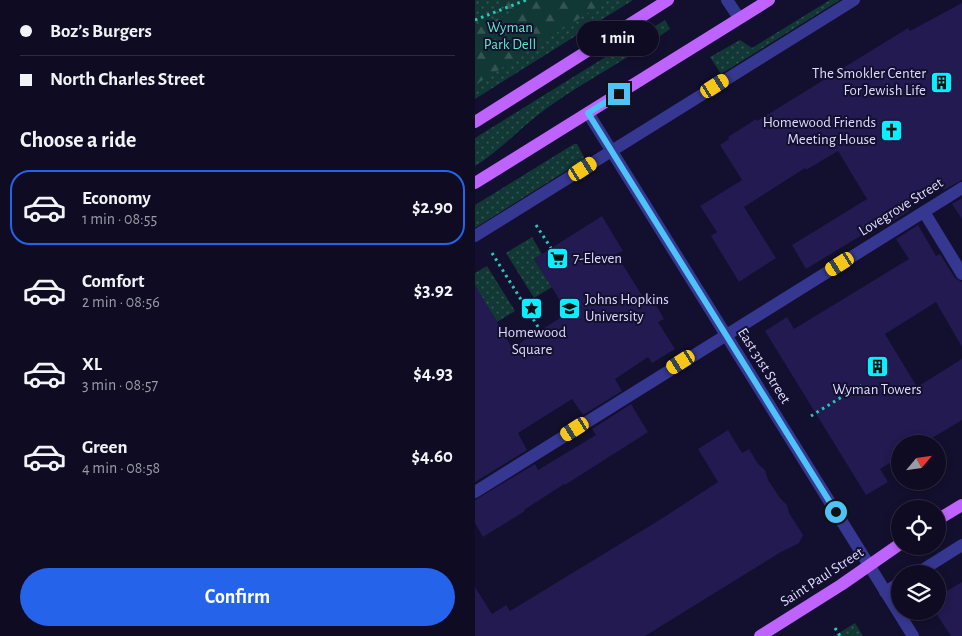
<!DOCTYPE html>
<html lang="en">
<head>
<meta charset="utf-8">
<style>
	body { margin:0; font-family:"Alegreya Sans",sans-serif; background:#1c192f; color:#f1f3f6; height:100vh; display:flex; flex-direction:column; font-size:19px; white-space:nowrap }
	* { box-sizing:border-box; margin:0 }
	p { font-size:16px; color:#9b9ba5 }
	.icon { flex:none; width:28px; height:28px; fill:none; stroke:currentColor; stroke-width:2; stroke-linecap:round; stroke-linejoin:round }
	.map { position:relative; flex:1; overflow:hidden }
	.panel { display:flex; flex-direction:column; background:#0e0b22; width:475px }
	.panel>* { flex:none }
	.top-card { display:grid; align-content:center; height:110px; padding:0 20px; background:#0e0b22 }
	.needle { width:32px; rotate:61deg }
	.buttons { position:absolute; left:416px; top:435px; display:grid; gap:10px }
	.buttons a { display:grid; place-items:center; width:55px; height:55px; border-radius:50%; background:#0e0b22; box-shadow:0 2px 8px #0003,0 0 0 1px #2e2b40; font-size:25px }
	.end { position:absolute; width:22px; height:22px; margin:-11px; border:6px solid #4fc3f7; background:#111; box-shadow:0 0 0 2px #111 }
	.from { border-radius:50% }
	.bubble { position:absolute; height:35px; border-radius:18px; background:#0e0b22; box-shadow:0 2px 8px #0003,0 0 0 1px #2e2b40; font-size:16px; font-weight:600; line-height:35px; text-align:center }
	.car { position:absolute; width:15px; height:30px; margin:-15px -8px; border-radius:6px; box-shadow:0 0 4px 1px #0007; background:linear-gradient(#f5c518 24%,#345 0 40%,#f5c518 0 76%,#345 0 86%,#f5c518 0) }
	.top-card b { display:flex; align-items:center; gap:18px; height:48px; font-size:19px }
	.top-card b+b { border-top:1px solid #2e2b40 }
	.top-card i { width:12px; height:12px; background:#f1f3f6 }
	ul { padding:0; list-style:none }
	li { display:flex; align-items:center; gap:15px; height:75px; margin:0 10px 8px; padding:0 10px; border:2px solid transparent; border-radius:20px }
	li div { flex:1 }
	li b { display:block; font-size:19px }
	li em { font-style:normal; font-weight:600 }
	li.on { border-color:#2563eb }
	li>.icon { width:45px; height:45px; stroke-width:1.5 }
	h2 { padding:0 20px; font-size:22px; line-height:60px }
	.action { display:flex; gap:10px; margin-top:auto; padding:10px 20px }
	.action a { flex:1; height:58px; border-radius:30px; background:#2563eb; color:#fff; font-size:20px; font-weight:600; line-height:58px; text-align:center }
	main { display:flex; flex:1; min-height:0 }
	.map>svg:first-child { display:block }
	.green { fill:url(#green-dots) }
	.forest { fill:url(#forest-firs) }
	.building { fill:#221a50 }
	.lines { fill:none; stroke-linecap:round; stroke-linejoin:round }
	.path { stroke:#26c9b9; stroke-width:3; stroke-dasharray:2.5 4; stroke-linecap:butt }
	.minor { stroke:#363790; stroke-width:12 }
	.major { stroke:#be63ff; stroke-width:12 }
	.route { stroke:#4fc3f7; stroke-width:6 }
	.labels { text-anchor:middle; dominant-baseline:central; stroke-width:4; stroke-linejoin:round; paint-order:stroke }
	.park-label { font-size:15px; fill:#5cebc1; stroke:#130f2e }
	.poi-label { font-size:15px; fill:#dedcff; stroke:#130f2e; text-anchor:end }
	.street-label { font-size:15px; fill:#dedcff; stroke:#130f2e }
</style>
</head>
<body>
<main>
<section class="panel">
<div class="top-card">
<b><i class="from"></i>Boz’s Burgers</b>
<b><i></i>North Charles Street</b>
</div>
<h2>Choose a ride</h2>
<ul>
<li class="on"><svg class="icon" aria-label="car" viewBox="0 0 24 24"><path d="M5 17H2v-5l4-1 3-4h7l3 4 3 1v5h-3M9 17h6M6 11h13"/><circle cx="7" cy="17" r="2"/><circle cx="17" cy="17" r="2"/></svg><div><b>Economy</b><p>1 min · 08:55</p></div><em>$2.90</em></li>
<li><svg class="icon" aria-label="car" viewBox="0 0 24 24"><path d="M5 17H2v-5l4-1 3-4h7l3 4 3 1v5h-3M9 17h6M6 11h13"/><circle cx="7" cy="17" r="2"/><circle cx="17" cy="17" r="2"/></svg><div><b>Comfort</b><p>2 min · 08:56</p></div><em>$3.92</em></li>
<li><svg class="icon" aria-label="car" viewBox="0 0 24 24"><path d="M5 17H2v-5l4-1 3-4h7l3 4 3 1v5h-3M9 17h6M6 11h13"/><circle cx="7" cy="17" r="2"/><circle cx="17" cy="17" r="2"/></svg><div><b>XL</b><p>3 min · 08:57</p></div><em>$4.93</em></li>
<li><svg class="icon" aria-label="car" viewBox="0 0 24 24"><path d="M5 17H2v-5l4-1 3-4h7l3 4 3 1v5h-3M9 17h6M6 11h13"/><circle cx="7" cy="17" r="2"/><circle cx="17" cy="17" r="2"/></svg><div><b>Green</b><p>4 min · 08:58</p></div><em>$4.60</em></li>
</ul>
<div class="action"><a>Confirm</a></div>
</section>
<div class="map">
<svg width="487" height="636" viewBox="0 0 487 636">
	<defs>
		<pattern id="green-dots" width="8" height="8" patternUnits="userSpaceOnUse" patternTransform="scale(1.25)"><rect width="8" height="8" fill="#123835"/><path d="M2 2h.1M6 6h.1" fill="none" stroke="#345453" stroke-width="1.8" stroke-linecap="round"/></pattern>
		<pattern id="forest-firs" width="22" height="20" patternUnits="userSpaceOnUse" patternTransform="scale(1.25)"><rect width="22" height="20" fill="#123835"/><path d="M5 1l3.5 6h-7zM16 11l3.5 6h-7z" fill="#345453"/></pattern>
	</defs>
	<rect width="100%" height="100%" fill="#130f2e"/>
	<g class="green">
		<path d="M0,0H158L0,99Z"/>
		<path d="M355,0H365L246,74L235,57L265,40L277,48Z"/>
		<path d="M190,20L195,29C156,58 112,79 72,108C47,126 26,150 0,166V138Z"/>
		<path d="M99,144H102L109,157L107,161L0,228V205Z"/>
		<path d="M57,237L67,254L59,259L77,287L59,298L31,253Z"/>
		<path d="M12,266L40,311L22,322L4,293L0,295V273Z"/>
		<path d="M380,623L388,636H359Z"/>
	</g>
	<path class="forest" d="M29,0H133L0,85V27L35,14Z"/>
	<g class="building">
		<path d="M487,3V180L469,190L465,185L431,206L434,211L412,225L410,221L331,269L317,245L392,199L363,151L331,170L330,168L269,207L301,258L264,282L236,236L242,232L225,206L267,180L245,145L254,139L253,137L281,119L282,121L433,28L435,31Z"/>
		<path d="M487,198V219L477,204Z"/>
		<path d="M127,216L148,251L141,254L173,305L179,301L189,319L183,322L200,349L177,363L173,357L140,379L147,391L108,415L97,399L43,433L52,450L0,482V285L37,348L93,313L59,259Z"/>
		<path d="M443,225L461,256L465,254L480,278L487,282V347L461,302L410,334L442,387L487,359V420L447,444H425V457L405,469L413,482L391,495L290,331L312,317L319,329L434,259L421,239Z"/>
		<path d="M156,404L173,432L90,485L89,484L49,510L50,511L8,537L0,523V500L60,464L63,470L73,464L121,435L117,429Z"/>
		<path d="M253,430L267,453L274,449L283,464L290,470L293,480L305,498L312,505L314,513L328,535L324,543L306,552L170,636H0V587L17,614L31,605L35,611L186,519L243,482L223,449Z"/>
		<path d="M487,582V636H476L462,615V597Z"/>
	</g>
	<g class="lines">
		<g class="path">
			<path d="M0,20L51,0"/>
			<path d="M61,225L76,248"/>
			<path d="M17,253L65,330"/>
			<path d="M336,416L386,385"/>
			<path d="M360,628L365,636"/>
		</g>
		<g class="minor">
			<path d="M252,0L264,18"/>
			<path d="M113,113L438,636"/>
			<path d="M449,212L487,274"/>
			<path d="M0,236L379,0"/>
			<path d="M0,492L487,188"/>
			<path d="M441,574L487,545"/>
			<path d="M410,592L425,583"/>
		</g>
		<g class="major">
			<path d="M0,122L193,0"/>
			<path d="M0,183L294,0"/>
			<path d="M462,520L487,505"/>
			<path d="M285,636L366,585L425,544"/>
		</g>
	</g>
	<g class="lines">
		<path class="route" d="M144,94L113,113L361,512"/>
	</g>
	<defs>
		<symbol id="building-square" viewBox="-11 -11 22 22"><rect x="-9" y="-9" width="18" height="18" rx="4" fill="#08f0ff" stroke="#130f2e"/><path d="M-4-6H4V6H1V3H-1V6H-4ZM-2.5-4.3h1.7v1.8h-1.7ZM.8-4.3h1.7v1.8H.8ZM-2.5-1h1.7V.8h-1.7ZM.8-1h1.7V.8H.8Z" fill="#111"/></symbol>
		<symbol id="church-square" viewBox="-11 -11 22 22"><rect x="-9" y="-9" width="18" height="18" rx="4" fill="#08f0ff" stroke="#130f2e"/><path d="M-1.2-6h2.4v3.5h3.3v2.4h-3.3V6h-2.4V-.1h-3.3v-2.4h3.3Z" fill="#111"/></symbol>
		<symbol id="supermarket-square" viewBox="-11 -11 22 22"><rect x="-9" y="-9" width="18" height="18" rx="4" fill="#08f0ff" stroke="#130f2e"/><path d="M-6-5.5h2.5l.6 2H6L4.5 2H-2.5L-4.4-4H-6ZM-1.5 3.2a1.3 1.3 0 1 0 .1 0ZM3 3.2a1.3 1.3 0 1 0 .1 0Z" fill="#111"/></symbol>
		<symbol id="university-square" viewBox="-11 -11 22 22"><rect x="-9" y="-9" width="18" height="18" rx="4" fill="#08f0ff" stroke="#130f2e"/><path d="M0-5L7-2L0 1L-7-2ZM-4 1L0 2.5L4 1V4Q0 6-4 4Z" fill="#111"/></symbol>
		<symbol id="sight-square" viewBox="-11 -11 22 22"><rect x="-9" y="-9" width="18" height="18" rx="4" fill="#08f0ff" stroke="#130f2e"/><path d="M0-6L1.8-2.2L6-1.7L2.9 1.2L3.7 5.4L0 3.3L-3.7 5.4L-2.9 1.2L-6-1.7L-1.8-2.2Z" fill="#111"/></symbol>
	</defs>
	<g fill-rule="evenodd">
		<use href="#building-square" x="454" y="70" width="25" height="25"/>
		<use href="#church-square" x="404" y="118" width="25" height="25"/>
		<use href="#supermarket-square" x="70" y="246" width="25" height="25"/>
		<use href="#university-square" x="82" y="296" width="25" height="25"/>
		<use href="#sight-square" x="44" y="296" width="25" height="25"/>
		<use href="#building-square" x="390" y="354" width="25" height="25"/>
	</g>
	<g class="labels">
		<g class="park-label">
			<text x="35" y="27">Wyman<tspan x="35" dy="17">Park Dell</tspan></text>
		</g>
		<g class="poi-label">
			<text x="451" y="73">The Smokler Center<tspan x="451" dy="17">For Jewish Life</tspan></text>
			<text x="401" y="122">Homewood Friends<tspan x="401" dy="17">Meeting House</tspan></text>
			<text x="98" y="258" text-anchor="start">7-Eleven</text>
			<text x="110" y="299" text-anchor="start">Johns Hopkins<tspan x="110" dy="17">University</tspan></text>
			<text x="57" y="332" text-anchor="middle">Homewood<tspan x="57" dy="17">Square</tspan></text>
			<text x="402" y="389" text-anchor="middle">Wyman Towers</text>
		</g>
		<g class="street-label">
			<text transform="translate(426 207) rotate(-32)">Lovegrove Street</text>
			<text transform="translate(289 366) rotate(58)">East 31st Street</text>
			<text transform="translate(347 577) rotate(-33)">Saint Paul Street</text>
		</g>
	</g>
</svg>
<div class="buttons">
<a><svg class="needle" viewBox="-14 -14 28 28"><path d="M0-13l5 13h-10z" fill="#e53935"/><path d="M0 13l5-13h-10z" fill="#9b9ba5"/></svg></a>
<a><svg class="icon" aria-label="locate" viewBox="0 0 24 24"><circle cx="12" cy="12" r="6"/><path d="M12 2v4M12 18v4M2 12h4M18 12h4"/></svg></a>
<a><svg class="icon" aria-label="layers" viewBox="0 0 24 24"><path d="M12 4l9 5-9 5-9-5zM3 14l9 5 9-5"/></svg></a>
</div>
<i class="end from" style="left:361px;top:512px"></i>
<i class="end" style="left:144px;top:94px"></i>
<div class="bubble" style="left:102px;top:21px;width:82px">1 min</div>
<i class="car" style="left:240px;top:86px;rotate:58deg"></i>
<i class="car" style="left:108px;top:169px;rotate:57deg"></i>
<i class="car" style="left:365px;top:264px;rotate:238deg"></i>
<i class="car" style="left:206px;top:362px;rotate:238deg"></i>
<i class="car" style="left:100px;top:429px;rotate:238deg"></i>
</div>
</main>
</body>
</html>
